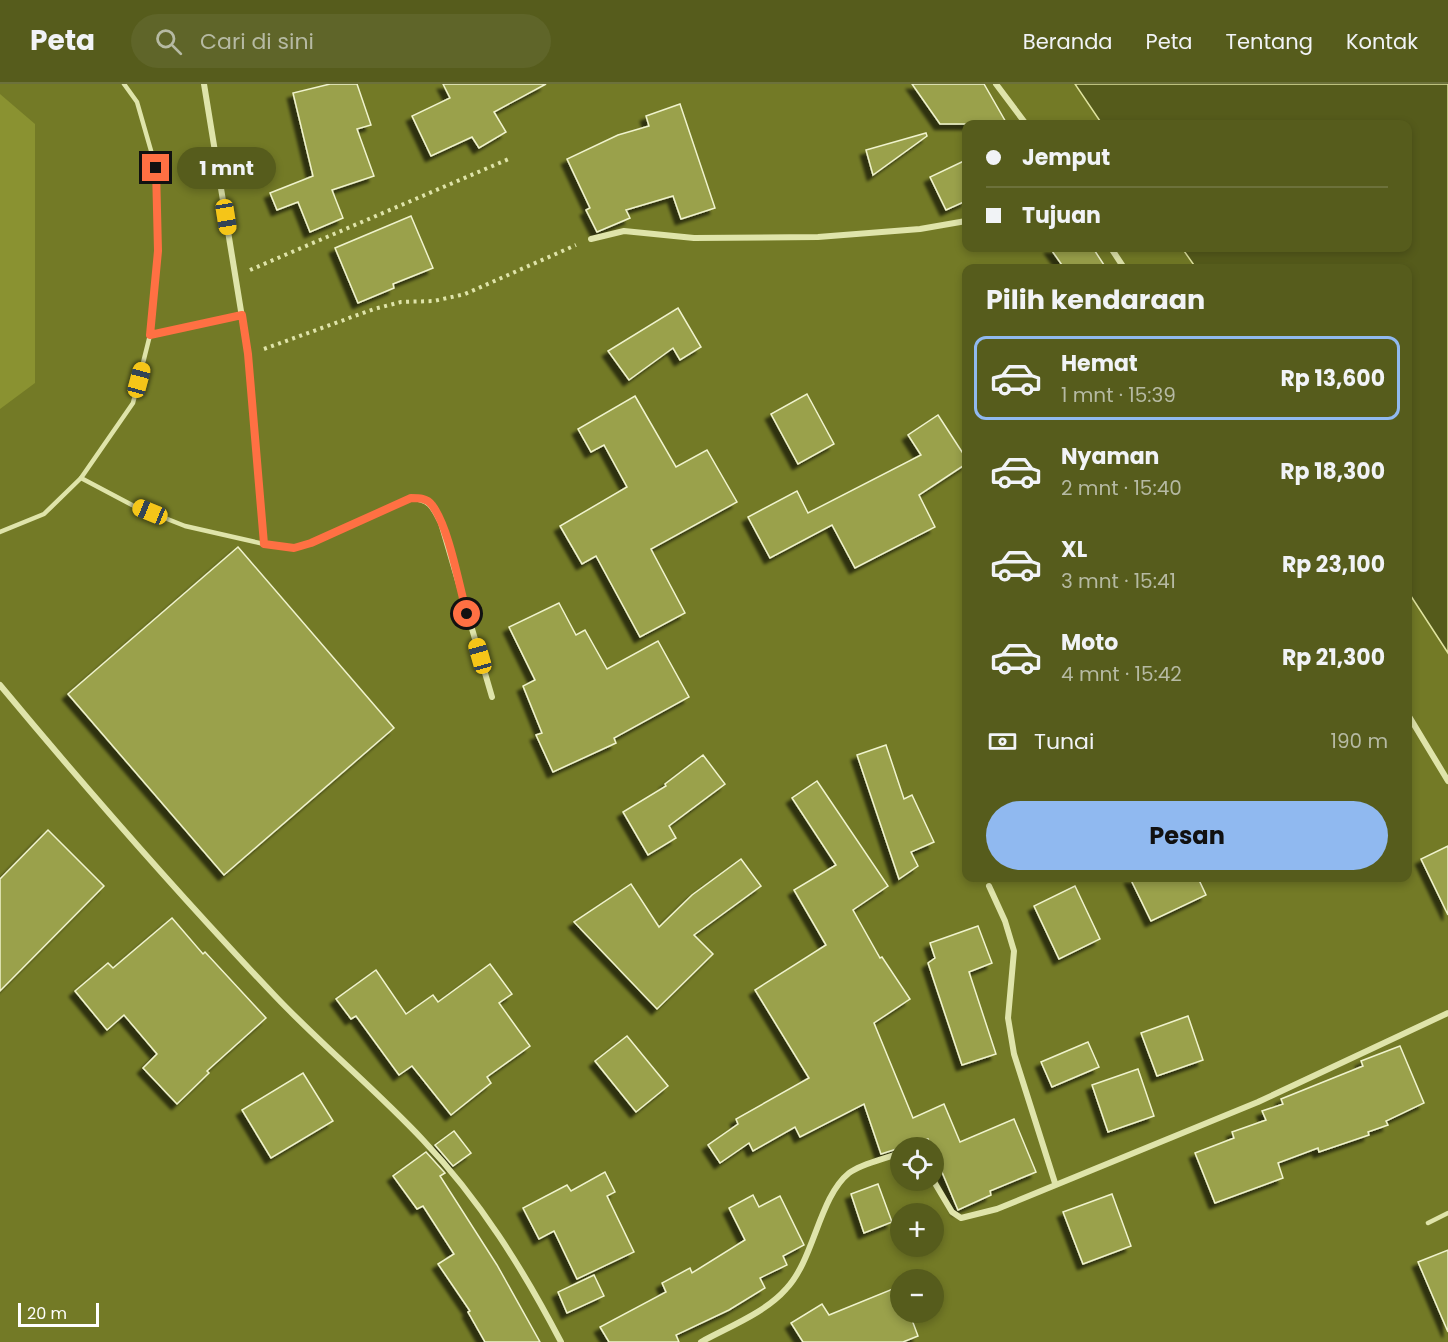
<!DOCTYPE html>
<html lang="id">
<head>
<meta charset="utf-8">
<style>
	body { margin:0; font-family:Poppins,sans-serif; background:#5f6529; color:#f1f3f6; height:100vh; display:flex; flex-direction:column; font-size:22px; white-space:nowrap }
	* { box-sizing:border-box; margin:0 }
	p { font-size:20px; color:#b6baa3 }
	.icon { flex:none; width:33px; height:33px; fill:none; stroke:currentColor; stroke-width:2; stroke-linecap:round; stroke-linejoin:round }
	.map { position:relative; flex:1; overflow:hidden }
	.drawer { position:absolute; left:962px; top:180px; width:450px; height:618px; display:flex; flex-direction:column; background:#565c1c; border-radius:12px; box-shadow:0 3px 9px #0003 }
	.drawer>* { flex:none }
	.guide { position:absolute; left:962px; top:36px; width:450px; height:132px; border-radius:12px; box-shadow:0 3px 9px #0003; display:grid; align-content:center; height:132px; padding:0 24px; background:#565c1c }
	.buttons { position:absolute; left:890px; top:1053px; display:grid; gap:12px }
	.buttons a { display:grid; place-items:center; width:54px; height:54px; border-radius:50%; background:#565c1c; box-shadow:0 3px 9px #0003; font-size:30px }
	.scale { position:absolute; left:18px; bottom:15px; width:81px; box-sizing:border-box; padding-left:6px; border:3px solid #fff; border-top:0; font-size:16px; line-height:21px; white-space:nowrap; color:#fff; -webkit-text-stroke:4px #737a26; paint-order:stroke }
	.end { position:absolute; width:27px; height:27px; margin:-14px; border:8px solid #ff7043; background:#111; box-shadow:0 0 0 3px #111 }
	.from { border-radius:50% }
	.bubble { position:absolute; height:42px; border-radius:21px; background:#565c1c; box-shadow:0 3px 9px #0003; font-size:20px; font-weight:700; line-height:42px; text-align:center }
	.car { position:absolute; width:18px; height:36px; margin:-18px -9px; border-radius:8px; box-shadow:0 0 4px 2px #0007; background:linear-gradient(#f5c518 24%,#345 0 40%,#f5c518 0 76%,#345 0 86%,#f5c518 0) }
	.guide b { display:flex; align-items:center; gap:21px; height:57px; font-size:22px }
	.guide b+b { border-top:2px solid #6c713b }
	.guide i { width:15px; height:15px; background:#f1f3f6 }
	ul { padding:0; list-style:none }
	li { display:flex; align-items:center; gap:18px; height:84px; margin:0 12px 9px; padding:0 12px; border:3px solid transparent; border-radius:12px }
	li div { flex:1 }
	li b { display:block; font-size:22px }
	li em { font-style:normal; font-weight:700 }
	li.active { border-color:#90b9f0 }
	li>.icon { width:54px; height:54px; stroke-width:1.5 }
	h2 { padding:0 24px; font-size:27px; line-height:72px }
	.pay { display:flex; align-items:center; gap:15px; height:66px; padding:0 24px; font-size:22px }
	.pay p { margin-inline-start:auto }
	.primary-button { display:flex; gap:12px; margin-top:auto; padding:12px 24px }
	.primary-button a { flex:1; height:69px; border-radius:36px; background:#90b9f0; color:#111; font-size:24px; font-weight:700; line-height:69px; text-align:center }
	header { display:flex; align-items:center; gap:36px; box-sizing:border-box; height:84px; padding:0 30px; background:#565c1c; border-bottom:2px solid #6c713b }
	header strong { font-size:28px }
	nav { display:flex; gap:33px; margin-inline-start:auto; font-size:21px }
	.search { width:420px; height:54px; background:#5f6529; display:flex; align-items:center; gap:15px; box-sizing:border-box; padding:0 21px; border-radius:33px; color:#b6baa3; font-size:22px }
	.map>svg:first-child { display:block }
	.green { fill:#8a9231 }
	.water { fill:#555b1b; stroke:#e0e49f; stroke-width:1.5 }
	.building { fill:#9aa14b; stroke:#f0f3cd; stroke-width:1.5; filter:url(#shadow) }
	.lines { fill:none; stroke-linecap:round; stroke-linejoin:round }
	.path { stroke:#dfe4aa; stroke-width:4; stroke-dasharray:3 4.5; stroke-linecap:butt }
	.lane { stroke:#dfe4aa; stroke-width:4.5 }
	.street { stroke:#dfe4aa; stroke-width:6 }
	.route { stroke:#ff7043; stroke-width:8 }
</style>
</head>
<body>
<header>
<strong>Peta</strong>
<div class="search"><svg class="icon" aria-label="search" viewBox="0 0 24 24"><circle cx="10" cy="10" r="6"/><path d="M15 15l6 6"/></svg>Cari di sini</div>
<nav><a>Beranda</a><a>Peta</a><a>Tentang</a><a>Kontak</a></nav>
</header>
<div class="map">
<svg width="1448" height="1258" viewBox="0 0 1448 1258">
	<defs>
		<filter id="shadow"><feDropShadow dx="-5.5" dy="5.5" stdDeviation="1.5" flood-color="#0009"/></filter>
	</defs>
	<rect width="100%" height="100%" fill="#737a26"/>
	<path class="green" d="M0,10L35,40V299L0,325Z"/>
	<path class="water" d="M1075,0H1448V569L1407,506V184H1196L1182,164H1407V40H1102Z"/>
	<g class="building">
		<path d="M330,0H357L371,41L357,45L374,92L332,106L343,134L310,148L298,118L277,126L270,109L313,92L293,9Z"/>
		<path d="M443,0H546L494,28L506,48L479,64L472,53L431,72L412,32L450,14Z"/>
		<path d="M912,0H984L1007,40H940Z"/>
		<path d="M680,20L715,124L681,135L673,112L626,126L630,134L597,148L586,126L590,124L567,75L618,51L649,42L646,32Z"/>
		<path d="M926,49L927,52L873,91L866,66Z"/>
		<path d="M966,76V117L946,126L930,93Z"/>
		<path d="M411,132L433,184L393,200L394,204L358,219L335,164Z"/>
		<path d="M1050,164H1093L1106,184H1064Z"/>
		<path d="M678,224L701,263L680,276L673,264L629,296L608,267Z"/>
		<path d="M807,310L834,360L798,380L771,330Z"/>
		<path d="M635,312L676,383L707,366L737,418L651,465L685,529L640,553L596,472L582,480L560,442L627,403L604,361L591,368L578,345Z"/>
		<path d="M938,331L966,374V380L919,411L935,443L855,484L832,441L770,474L748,433L797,407L808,429L921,371L908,351Z"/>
		<path d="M238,463L394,644L224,791L68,610Z"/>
		<path d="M559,519L576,551L585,546L607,585L658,557L689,613L614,654L616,659L553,688L536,651L542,649L523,602L535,596L509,543Z"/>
		<path d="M886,661L904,715L912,711L934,758L911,768L918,782L899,795L857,671Z"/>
		<path d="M703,671L725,700L669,742L676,754L648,771L623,728L666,702L665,700Z"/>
		<path d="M817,697L888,802L853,826L880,874L882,873L910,915L874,939L913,1034L944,1020L960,1058L1014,1035L1036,1088L990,1107L991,1111L958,1126L928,1055L881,1070L864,1020L800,1053L795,1043L753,1067L749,1059L720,1079L708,1061L738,1040L736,1035L809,994L755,906L826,861L794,806L836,781L792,714Z"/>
		<path d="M48,746L104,802L0,907V795Z"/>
		<path d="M1448,762V831L1421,775Z"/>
		<path d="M741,775L761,802L694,851L713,870L657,925L574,838L631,800L659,843L692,811Z"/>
		<path d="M1130,794H1198L1206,811L1151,837Z"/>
		<path d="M1075,802L1100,855L1059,875L1034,822Z"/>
		<path d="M172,834L203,870L205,868L266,934L207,987L209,989L177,1020L143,984L157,970L124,931L107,946L75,907L108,879L113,884Z"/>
		<path d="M978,842L992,879L969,888L996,970L962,981L928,879L935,874L930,859Z"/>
		<path d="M490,880L512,910L499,919L530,962L487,993L491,999L451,1031L412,982L399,991L356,932L351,935L336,915L376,886L406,930L433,911L438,918Z"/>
		<path d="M1188,932L1203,976L1157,992L1141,949Z"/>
		<path d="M627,952L668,1002L636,1028L595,977Z"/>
		<path d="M1088,958L1099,983L1052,1003L1041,978Z"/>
		<path d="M1400,962L1424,1019L1386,1037L1388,1041L1368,1048L1369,1051L1319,1068L1318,1064L1278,1079L1283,1094L1215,1119L1195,1069L1234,1054L1232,1048L1266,1036L1262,1027L1283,1020L1281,1015L1363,982L1361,977Z"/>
		<path d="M1138,985L1154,1032L1108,1048L1092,1001Z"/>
		<path d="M303,989L333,1037L271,1074L242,1026Z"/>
		<path d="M454,1047L471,1069L453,1082L435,1061Z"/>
		<path d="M426,1068L445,1089L440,1092L497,1181L540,1258H485L468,1228L470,1227L438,1180L454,1170L423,1122L417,1125L393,1092Z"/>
		<path d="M605,1088L615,1108L607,1112L634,1168L577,1195L554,1147L539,1155L523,1124L567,1101L571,1107Z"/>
		<path d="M878,1100L892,1138L864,1149L851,1110Z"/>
		<path d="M1112,1110L1131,1162L1083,1180L1063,1128Z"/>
		<path d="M753,1111L759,1123L780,1112L804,1161L783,1172L787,1181L760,1194L765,1204L729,1226L676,1251L679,1258H609L600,1243L666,1208L662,1199L690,1184L692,1189L745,1156L729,1124Z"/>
		<path d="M1448,1166V1248L1418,1178Z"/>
		<path d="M594,1191L604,1212L567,1229L558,1208Z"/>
		<path d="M900,1202V1228H909L918,1252L903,1258H803L791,1239L822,1220L829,1231Z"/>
	</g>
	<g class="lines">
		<g class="path">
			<path d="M250,186L511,74"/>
			<path d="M264,265L374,225L401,218L434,217L465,210L576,161"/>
		</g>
		<g class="lane">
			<path d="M150,251L242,231"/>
			<path d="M81,394L132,421L185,442L264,460"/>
			<path d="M0,448L44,430L81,394L133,319L150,251L158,167L156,84L137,18L124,0"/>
			<path d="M1428,1139L1448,1129"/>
		</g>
		<g class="street">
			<path d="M204,0L248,270L264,460L294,464L311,459L411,414C430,415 433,423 441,439L492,613"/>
			<path d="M996,0L1026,40"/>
			<path d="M591,155L624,147L694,154L818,153L920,145L966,137"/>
			<path d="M1111,164L1124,184"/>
			<path d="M0,601C89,708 181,813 277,914C324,963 377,1007 423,1056C480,1116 523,1185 561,1258"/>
			<path d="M1407,629L1448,697"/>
			<path d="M989,802L1005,837L1014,867L1008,934L1014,970L1055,1099"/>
			<path d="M933,1096L952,1128L961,1134L997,1125L1258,1018L1448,929"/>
			<path d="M701,1258C728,1243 765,1229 786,1205C814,1176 819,1113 849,1089C862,1079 885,1075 900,1069"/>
		</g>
	</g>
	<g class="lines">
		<path class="route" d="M156,84L158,167L150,251L242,231L248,270L264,460L294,464L311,459L411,414C419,414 427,414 432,421C449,443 459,502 467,530"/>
	</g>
</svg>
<div class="buttons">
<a><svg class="icon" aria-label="locate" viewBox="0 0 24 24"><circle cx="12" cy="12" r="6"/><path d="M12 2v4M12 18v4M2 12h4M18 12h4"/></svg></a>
<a>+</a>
<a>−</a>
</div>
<div class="scale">20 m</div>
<i class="end from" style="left:467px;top:530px"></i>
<i class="end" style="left:156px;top:84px"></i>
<div class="bubble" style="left:177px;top:63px;width:99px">1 mnt</div>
<i class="car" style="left:226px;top:133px;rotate:171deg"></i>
<i class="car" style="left:139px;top:296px;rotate:15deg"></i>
<i class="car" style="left:150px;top:428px;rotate:292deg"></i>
<i class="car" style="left:480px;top:572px;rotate:344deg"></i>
<div class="guide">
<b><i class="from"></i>Jemput</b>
<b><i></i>Tujuan</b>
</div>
<section class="drawer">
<h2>Pilih kendaraan</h2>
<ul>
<li class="active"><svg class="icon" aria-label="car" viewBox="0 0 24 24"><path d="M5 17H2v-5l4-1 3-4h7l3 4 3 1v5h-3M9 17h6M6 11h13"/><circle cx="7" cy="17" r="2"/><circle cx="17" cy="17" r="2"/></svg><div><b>Hemat</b><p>1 mnt · 15:39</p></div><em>Rp 13,600</em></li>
<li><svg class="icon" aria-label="car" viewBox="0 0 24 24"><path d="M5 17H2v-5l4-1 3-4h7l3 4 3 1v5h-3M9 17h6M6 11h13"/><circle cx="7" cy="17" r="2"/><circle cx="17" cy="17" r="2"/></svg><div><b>Nyaman</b><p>2 mnt · 15:40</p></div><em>Rp 18,300</em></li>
<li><svg class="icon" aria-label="car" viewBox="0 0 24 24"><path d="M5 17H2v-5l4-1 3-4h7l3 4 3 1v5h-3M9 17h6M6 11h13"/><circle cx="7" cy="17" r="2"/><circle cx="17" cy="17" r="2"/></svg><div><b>XL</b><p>3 mnt · 15:41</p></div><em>Rp 23,100</em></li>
<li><svg class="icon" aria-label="car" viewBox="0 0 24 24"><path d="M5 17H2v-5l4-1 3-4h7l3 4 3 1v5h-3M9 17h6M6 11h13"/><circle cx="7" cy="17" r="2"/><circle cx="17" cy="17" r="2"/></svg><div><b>Moto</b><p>4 mnt · 15:42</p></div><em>Rp 21,300</em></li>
</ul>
<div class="pay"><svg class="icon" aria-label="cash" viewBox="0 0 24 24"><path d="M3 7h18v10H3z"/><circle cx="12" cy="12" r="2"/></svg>Tunai<p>190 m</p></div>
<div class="primary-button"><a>Pesan</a></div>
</section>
</div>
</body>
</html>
